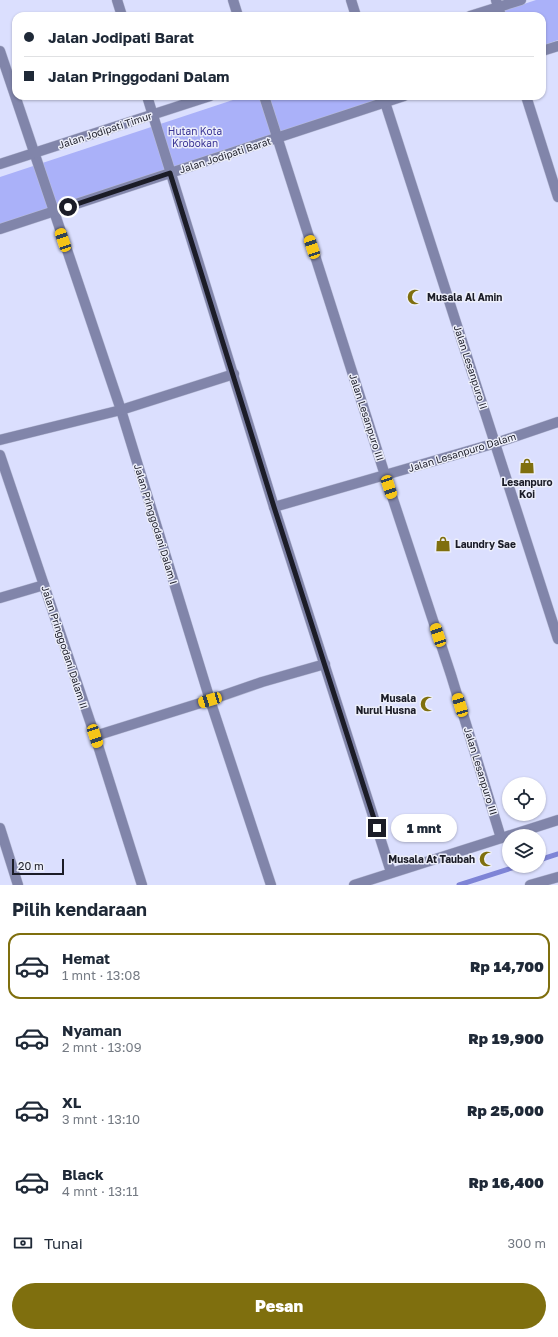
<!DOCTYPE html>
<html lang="id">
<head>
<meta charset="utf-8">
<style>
	body { margin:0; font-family:"Golos Text",sans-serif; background:#f2f2f3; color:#1f2937; height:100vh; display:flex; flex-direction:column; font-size:15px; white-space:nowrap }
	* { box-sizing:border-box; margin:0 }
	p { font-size:13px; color:#747a83 }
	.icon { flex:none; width:22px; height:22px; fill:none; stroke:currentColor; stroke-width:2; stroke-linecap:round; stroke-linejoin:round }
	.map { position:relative; height:885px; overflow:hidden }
	.sheet { display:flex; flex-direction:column; background:#fff; flex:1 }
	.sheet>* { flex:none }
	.top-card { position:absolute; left:12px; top:12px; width:534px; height:88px; border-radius:12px; box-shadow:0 1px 3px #0004; display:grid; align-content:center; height:88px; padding:0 12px; background:#fff }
	.fabs { position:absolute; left:502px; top:777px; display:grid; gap:8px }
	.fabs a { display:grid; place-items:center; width:44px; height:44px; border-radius:50%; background:#fff; box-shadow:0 1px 3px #0004; font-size:20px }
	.scale { position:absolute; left:12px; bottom:10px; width:52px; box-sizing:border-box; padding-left:4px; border:2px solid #1b1c27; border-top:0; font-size:11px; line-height:14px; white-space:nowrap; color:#1b1c27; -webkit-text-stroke:3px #eceefa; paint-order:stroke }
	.end { position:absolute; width:18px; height:18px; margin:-9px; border:5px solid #1b1c27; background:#fff; box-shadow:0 0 0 2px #fff }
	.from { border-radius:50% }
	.bubble { position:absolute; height:28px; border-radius:14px; background:#fff; box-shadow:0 1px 3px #0004; font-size:13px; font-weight:800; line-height:28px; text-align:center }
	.car { position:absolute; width:12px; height:24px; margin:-12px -6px; border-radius:5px; box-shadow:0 0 3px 1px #0007; background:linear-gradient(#f5c518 24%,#345 0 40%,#f5c518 0 76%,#345 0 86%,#f5c518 0) }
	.top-card b { display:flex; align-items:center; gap:14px; height:38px; font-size:15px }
	.top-card b+b { border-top:1px solid #e0e1e3 }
	.top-card i { width:10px; height:10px; background:#1f2937 }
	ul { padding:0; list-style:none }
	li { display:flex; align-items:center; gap:12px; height:66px; margin:0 8px 6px; padding:0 4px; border:2px solid transparent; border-radius:12px }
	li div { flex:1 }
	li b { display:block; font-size:15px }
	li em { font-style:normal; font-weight:800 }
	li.on { border-color:#7f6f0e }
	li>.icon { width:36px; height:36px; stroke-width:1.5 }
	h2 { padding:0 12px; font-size:18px; line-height:48px }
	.pay { display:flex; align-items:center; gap:10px; height:44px; padding:0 12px; font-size:15px }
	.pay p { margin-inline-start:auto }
	.button { display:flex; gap:8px; margin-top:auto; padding:8px 12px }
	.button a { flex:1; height:46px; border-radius:24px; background:#7f6f0e; color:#fff; font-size:16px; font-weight:800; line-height:46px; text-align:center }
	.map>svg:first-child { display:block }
	.green { fill:#aab1f9 }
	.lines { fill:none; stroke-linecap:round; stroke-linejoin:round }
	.stream { stroke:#7e84d6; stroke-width:5 }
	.street-casing { stroke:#b8bcd7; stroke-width:11 }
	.street { stroke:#8185aa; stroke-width:10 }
	.route { stroke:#1b1c27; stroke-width:5 }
	.labels { text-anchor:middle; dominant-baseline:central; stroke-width:3; stroke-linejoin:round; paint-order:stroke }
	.street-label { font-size:10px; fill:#1b1c27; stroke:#eceefa }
	.park-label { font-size:10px; fill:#3a3595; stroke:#eceefa }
	.poi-label { font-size:10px; font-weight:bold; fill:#1b1c27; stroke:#eceefa; text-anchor:start }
</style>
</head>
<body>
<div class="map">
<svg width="558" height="885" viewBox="0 0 558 885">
	<rect width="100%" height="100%" fill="#dbdffe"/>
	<g class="green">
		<path d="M536,0H558V40L542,46V16H488Z"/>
		<path d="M245,96H389L0,224V177Z"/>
	</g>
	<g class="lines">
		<g class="stream">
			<path d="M539,860L558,854"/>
			<path d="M459,885L518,866"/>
		</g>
		<defs>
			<g id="street">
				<path d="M117,0L122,16"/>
				<path d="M233,0L238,16"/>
				<path d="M351,0L356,16"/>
				<path d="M496,0L501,16"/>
				<path d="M470,16L521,0"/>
				<path d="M0,51L121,410L210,700L271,885"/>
				<path d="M542,51L558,46"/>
				<path d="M147,96L274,507L391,872"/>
				<path d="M264,96L385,475L451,675L501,838"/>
				<path d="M383,96L558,639"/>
				<path d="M526,96L558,197"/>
				<path d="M0,164L210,96"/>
				<path d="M0,229L404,96"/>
				<path d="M0,440L121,410L234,374"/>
				<path d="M0,455L95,736L142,885"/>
				<path d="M274,507L496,443L558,422"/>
				<path d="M0,598L44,585"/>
				<path d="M95,736L210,700L262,682L325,664"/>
				<path d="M0,828L18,885"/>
				<path d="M354,885L558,820"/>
				<path d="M530,885L558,877"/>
			</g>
		</defs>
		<use href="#street" class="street-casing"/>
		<use href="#street" class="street"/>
	</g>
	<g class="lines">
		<path class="route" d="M68,207L170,173L274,507L377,828"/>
	</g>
	<defs>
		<symbol id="mosque-bare" viewBox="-9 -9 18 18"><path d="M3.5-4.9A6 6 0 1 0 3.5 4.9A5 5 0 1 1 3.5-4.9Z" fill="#7f6f0e" stroke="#eceefa" stroke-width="2.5" paint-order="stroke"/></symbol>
		<symbol id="shop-bare" viewBox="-9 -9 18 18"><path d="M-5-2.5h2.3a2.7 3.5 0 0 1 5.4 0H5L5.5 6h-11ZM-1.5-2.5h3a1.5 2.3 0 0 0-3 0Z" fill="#7f6f0e" stroke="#eceefa" stroke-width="2.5" paint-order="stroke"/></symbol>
	</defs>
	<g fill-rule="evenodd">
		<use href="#mosque-bare" x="404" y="286" width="22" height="22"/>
		<use href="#shop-bare" x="516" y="455" width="22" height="22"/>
		<use href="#shop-bare" x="432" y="533" width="22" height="22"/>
		<use href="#mosque-bare" x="417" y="693" width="22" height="22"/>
		<use href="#mosque-bare" x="476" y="848" width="22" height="22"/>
	</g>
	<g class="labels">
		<g class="street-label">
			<text transform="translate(105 130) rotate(-18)">Jalan Jodipati Timur</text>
			<text transform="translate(225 155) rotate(-18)">Jalan Jodipati Barat</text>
			<text transform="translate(471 367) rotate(72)">Jalan Lesanpuro II</text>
			<text transform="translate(367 417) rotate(72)">Jalan Lesanpuro III</text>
			<text transform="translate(462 452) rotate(-17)">Jalan Lesanpuro Dalam</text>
			<text transform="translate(156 524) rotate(73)">Jalan Pringgodani Dalam I</text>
			<text transform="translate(65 647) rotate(72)">Jalan Pringgodani Dalam II</text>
			<text transform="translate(481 771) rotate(73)">Jalan Lesanpuro III</text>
		</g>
		<g class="park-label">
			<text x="195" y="131">Hutan Kota<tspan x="195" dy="12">Krobokan</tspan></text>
		</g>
		<g class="poi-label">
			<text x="427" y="297">Musala Al Amin</text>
			<text x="527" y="482" text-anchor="middle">Lesanpuro<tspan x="527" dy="12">Koi</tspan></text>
			<text x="455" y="544">Laundry Sae</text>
			<text x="416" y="698" text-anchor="end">Musala<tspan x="416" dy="12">Nurul Husna</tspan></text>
			<text x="475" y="859" text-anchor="end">Musala At Taubah</text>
		</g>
	</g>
</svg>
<div class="fabs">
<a><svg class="icon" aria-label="locate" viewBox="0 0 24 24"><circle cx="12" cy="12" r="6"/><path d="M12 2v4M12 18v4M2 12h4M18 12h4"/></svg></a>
<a><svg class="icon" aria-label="layers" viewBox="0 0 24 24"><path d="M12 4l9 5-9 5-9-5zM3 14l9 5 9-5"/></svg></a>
</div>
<div class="scale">20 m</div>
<i class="end from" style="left:68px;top:207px"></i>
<i class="end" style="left:377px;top:828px"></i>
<div class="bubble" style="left:391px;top:814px;width:66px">1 mnt</div>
<i class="car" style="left:63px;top:240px;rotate:341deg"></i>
<i class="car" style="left:312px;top:247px;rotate:342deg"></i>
<i class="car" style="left:389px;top:487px;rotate:162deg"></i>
<i class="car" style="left:438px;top:635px;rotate:342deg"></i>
<i class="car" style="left:210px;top:700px;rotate:253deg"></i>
<i class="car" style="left:460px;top:705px;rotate:343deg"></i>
<i class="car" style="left:95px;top:736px;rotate:162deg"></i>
<div class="top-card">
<b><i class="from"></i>Jalan Jodipati Barat</b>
<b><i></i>Jalan Pringgodani Dalam</b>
</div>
</div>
<section class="sheet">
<h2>Pilih kendaraan</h2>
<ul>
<li class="on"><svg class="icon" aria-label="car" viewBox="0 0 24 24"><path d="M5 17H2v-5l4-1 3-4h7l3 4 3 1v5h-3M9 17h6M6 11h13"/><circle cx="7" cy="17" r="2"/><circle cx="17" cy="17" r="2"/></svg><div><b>Hemat</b><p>1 mnt · 13:08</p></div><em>Rp 14,700</em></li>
<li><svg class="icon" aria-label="car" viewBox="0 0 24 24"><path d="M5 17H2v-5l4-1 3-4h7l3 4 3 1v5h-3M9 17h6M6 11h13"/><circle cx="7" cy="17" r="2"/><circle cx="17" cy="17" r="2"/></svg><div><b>Nyaman</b><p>2 mnt · 13:09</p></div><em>Rp 19,900</em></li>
<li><svg class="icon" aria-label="car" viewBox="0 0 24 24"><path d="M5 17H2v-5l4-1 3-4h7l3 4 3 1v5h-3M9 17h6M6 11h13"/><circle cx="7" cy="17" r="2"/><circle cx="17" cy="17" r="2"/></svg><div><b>XL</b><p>3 mnt · 13:10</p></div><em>Rp 25,000</em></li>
<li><svg class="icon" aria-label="car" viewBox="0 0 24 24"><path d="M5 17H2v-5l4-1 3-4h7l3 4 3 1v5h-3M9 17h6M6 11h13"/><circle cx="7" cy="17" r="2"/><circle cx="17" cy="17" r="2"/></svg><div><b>Black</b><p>4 mnt · 13:11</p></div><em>Rp 16,400</em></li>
</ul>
<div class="pay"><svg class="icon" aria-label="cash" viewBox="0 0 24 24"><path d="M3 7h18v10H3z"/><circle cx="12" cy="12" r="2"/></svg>Tunai<p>300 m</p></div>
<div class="button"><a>Pesan</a></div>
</section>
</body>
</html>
